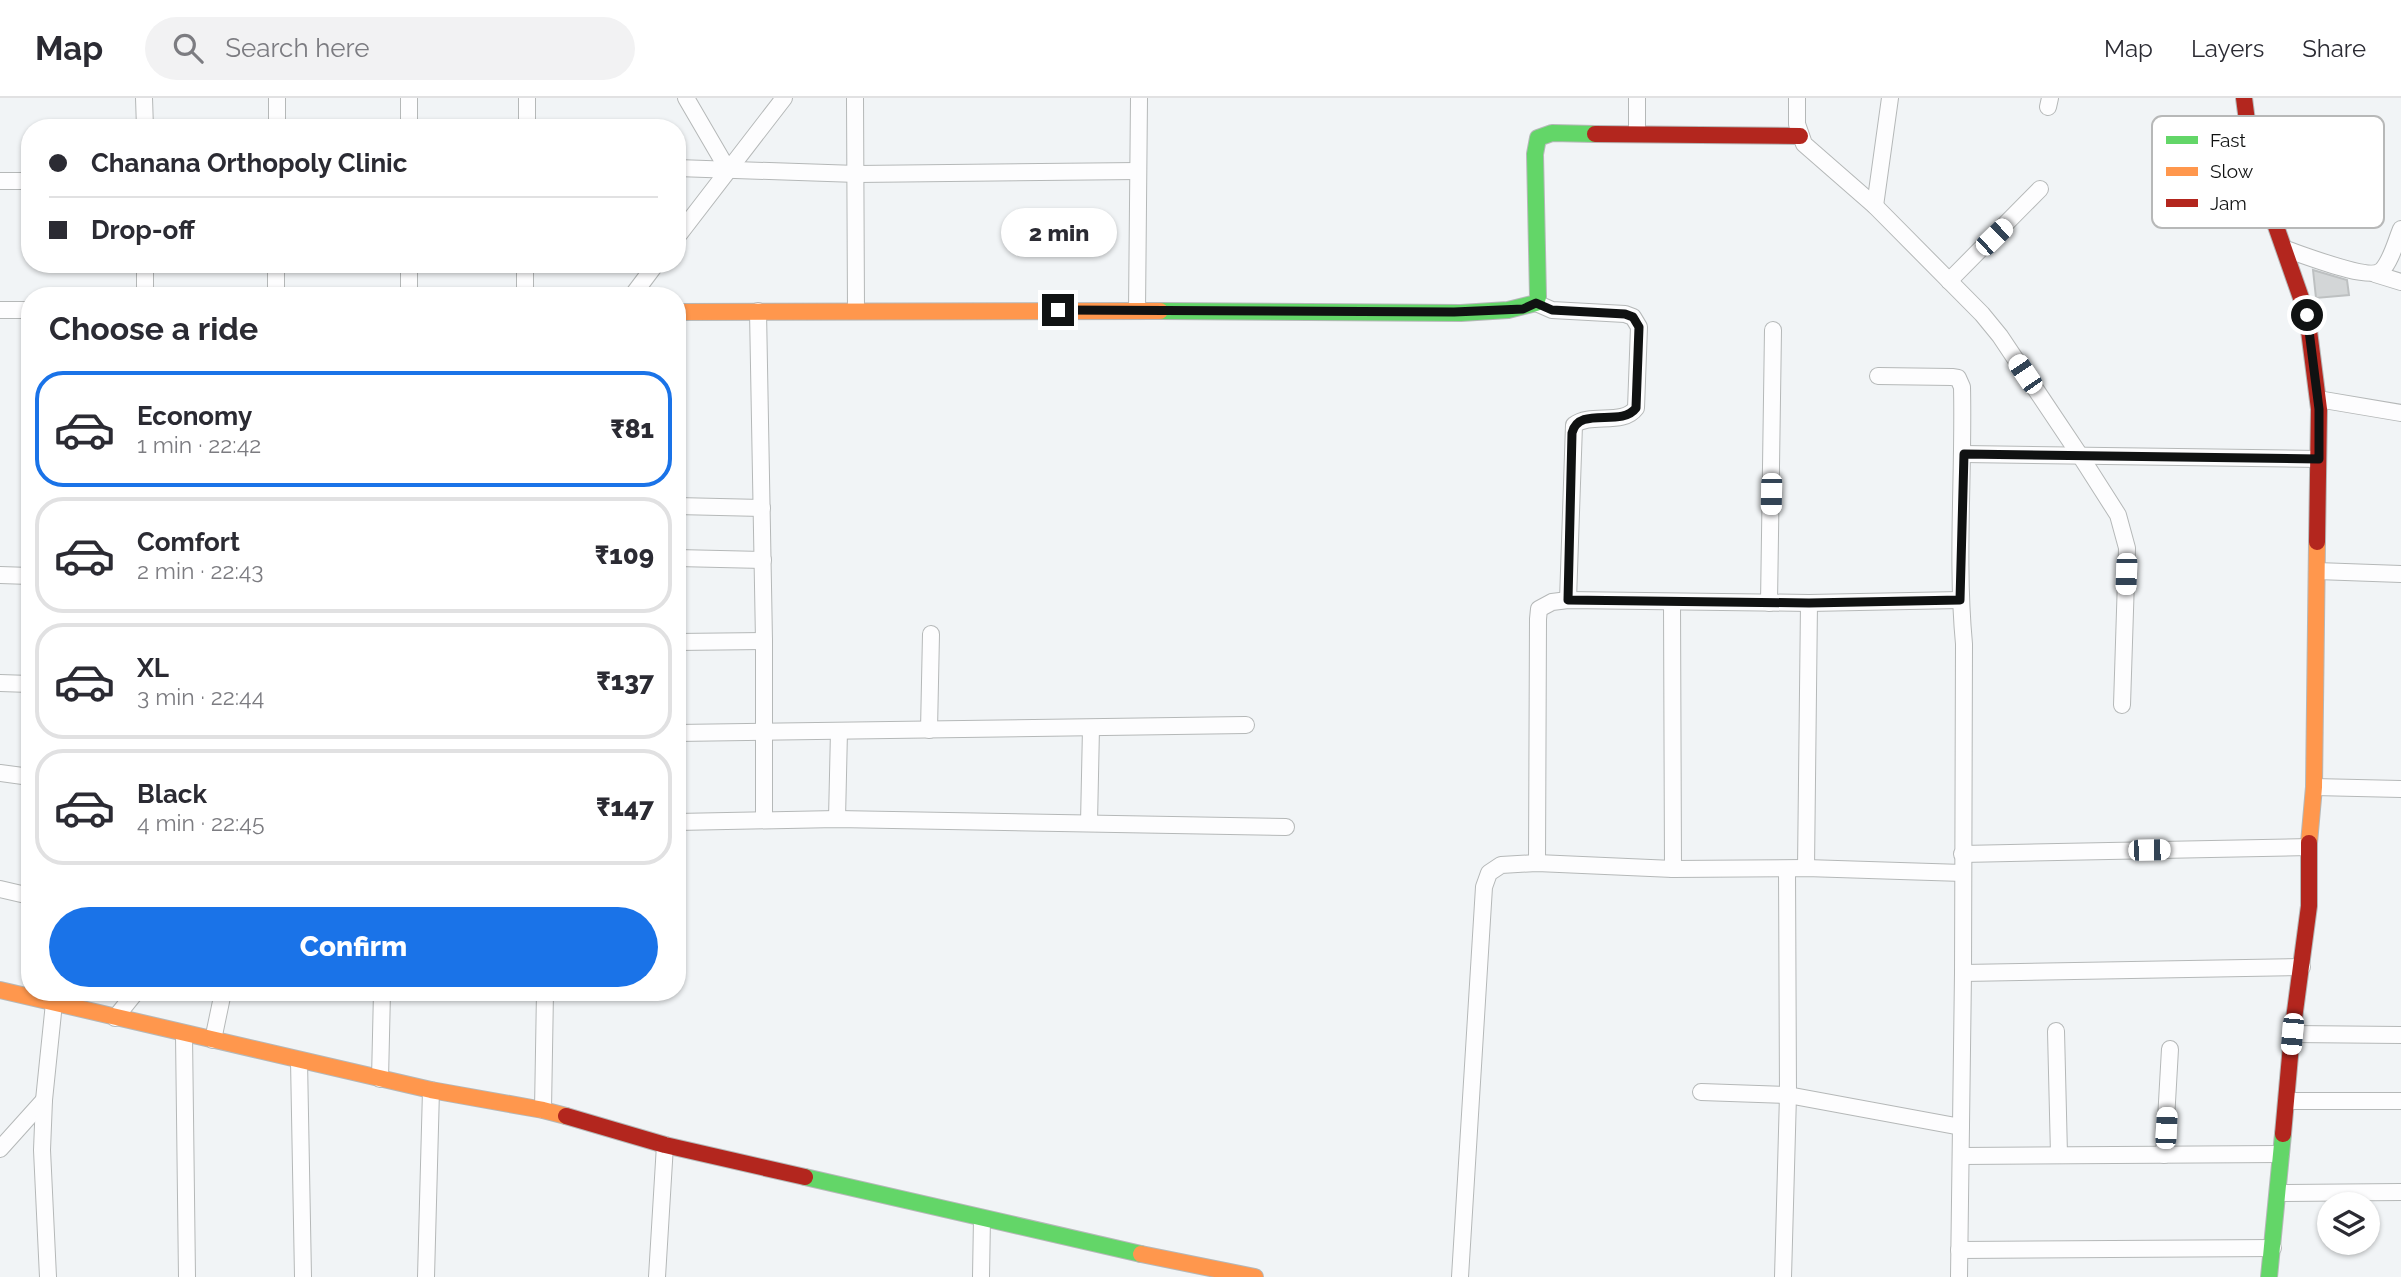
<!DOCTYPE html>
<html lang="en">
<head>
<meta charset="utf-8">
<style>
	body { margin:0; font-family:Raleway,sans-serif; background:#f2f2f3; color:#2b2b33; height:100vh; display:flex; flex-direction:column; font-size:26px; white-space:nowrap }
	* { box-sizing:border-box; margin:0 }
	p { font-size:23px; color:#7c7c81 }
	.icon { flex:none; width:38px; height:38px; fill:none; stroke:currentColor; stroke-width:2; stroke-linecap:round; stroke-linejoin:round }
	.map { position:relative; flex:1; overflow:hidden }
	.panel { position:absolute; left:21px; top:189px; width:665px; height:714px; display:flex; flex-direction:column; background:#fff; border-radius:28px; box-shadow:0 2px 5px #0004 }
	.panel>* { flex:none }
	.top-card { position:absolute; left:21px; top:21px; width:665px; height:154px; border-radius:28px; box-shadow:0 2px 5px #0004; display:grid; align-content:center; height:154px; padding:0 28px; background:#fff }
	.fabs { position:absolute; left:2317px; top:1094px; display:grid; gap:14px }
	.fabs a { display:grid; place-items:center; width:63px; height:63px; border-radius:50%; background:#fff; box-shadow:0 2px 5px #0004; font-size:35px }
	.end { position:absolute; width:32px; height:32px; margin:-16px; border:9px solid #101212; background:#fff; box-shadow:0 0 0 4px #fff }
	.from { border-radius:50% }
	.bubble { position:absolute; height:49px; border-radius:24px; background:#fff; box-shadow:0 2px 5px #0004; font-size:23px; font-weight:800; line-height:49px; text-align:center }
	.car { position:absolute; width:21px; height:42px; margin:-21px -10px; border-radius:9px; box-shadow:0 0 5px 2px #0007; background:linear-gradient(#fff 24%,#345 0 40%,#fff 0 76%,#345 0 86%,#fff 0) }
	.top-card b { display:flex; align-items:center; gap:24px; height:66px; font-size:26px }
	.top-card b+b { border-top:2px solid #e1e1e2 }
	.top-card i { width:18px; height:18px; background:#2b2b33 }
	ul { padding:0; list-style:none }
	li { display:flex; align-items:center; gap:21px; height:116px; margin:0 14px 10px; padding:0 14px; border:4px solid #e1e1e2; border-radius:28px }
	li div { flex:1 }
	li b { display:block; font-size:26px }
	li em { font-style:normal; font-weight:800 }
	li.selected { border-color:#1a73e8 }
	li>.icon { width:63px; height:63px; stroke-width:1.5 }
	h2 { padding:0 28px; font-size:32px; line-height:84px }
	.button { display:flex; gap:14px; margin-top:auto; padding:14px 28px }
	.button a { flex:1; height:80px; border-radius:42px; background:#1a73e8; color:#fff; font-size:28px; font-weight:800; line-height:80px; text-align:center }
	header { display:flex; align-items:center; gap:42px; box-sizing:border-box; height:98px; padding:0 35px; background:#fff; border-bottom:2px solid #e1e1e2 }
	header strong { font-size:33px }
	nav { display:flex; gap:38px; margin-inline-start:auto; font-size:24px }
	.search { width:490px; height:63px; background:#f2f2f3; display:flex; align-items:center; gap:18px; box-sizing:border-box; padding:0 24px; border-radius:38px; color:#7c7c81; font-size:26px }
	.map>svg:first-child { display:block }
	.building { fill:#d3d6d7; stroke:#bdc0c1; stroke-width:2 }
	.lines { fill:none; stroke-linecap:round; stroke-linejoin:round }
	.street-casing { stroke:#b5b8b8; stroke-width:18 }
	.fast-casing { stroke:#b5b8b8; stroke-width:18 }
	.slow-casing { stroke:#b5b8b8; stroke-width:18 }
	.jam-casing { stroke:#b5b8b8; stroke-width:18 }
	.street { stroke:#fdfdfe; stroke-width:16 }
	.fast { stroke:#63d668; stroke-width:16 }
	.slow { stroke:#ff974d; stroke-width:16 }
	.jam { stroke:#b3261e; stroke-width:16 }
	.route { stroke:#101212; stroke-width:9 }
	.key { fill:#fff; stroke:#b7b8b8; stroke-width:2 }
	.key-label { font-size:19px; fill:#101212 }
</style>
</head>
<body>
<header>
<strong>Map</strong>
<div class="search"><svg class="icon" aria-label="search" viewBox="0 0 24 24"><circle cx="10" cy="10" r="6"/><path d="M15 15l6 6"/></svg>Search here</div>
<nav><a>Map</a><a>Layers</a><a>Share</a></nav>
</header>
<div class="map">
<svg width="2401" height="1179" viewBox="0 0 2401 1179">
	<rect width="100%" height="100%" fill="#f1f4f6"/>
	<path class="building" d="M2313,172L2347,182L2349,197L2316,200Z"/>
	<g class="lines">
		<defs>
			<g id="street">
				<path d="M144,0L145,30"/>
				<path d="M409,0V30"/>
				<path d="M527,0V30"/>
				<path d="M686,0L728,72"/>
				<path d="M855,0L856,213"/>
				<path d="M1637,0V35"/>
				<path d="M1797,0V26L1804,46L1875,108L1982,216L2000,238L2081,359L2118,417L2127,450L2122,607"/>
				<path d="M2048,9L2050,0"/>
				<path d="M277,30V0"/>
				<path d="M677,70L857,76L1138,73"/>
				<path d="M0,83H30"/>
				<path d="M1875,108L1890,0"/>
				<path d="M677,139L784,0"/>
				<path d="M2285,151C2302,156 2370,184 2382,172C2391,163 2396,143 2401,131"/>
				<path d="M145,166V198"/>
				<path d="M409,166V198"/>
				<path d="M2375,176L2401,184"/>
				<path d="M1949,183L2040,91"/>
				<path d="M276,198V166"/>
				<path d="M525,198V166"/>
				<path d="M632,198L656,166"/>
				<path d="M1536,205L1552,212L1625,216L1633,219L1639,229L1636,310C1623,328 1591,314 1574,327L1568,502"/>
				<path d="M0,212H30"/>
				<path d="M758,213L764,543V722"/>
				<path d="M1137,213L1139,0"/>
				<path d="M1878,278L1952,279L1958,280L1962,289C1964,375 1956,461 1964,546L1963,875L1959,1179"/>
				<path d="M2318,301L2401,315"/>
				<path d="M1964,356L2318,361"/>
				<path d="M677,408L762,410"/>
				<path d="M677,460L763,462"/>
				<path d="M2317,473L2401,476"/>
				<path d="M0,477L30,478"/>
				<path d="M1672,505L1673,771"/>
				<path d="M1769,505L1773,232"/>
				<path d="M677,544L764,543"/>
				<path d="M0,585L30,586"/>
				<path d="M929,632L931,536"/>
				<path d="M677,635L1246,627"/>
				<path d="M0,675L30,679"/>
				<path d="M2314,689L2401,691"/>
				<path d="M837,721L839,633"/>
				<path d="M677,724L837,721L1286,729"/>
				<path d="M1089,725L1091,630"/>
				<path d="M1962,756L2309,749"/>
				<path d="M1537,765L1538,521L1539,511L1552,504L1568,502L1809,505L1960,502"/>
				<path d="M1806,770L1809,505"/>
				<path d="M0,791L30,798"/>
				<path d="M1963,875L2302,869"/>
				<path d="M115,920L136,894"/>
				<path d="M2056,933L2059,1057"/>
				<path d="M2292,936L2401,937"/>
				<path d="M184,937L187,1179"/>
				<path d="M213,942L223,894"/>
				<path d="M299,962L303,1179"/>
				<path d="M380,981L382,894"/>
				<path d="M1701,994L1788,997L1961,1029"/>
				<path d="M2286,1003H2401"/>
				<path d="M543,1012L545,894"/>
				<path d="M0,1051L44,1002"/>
				<path d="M2164,1057L2170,951"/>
				<path d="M1961,1058L2281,1056"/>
				<path d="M2278,1095L2401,1094"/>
				<path d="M1959,1152L2273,1150"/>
				<path d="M48,1179L42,1052L44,1002L54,905"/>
				<path d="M426,1179L431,992"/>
				<path d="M657,1179L665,1047"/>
				<path d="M981,1179L982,1120"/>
				<path d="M1460,1179L1484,789L1489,775L1501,767L1537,765L1673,771L1806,770L1963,775"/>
				<path d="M1783,1179L1788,997L1787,771"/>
			</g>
			<g id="fast">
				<path d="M1160,213L1461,215L1508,212L1536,205L1538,199L1535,56L1538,40L1552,35L1595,36"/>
				<path d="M805,1079L1141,1156"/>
				<path d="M2269,1179L2283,1036"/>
			</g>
			<g id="slow">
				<path d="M677,214L1160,213"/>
				<path d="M2309,745L2314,689L2317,444"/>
				<path d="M0,892L431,992L543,1012L566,1018"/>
				<path d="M1141,1156L1255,1179"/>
			</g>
			<g id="jam">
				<path d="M2244,0L2250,46L2258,77L2307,217L2319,311L2317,444"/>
				<path d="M1595,36L1800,38"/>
				<path d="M566,1018L665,1047L805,1079"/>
				<path d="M2283,1036L2292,936L2309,808V745"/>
			</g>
		</defs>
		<use href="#street" class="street-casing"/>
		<use href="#fast" class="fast-casing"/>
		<use href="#slow" class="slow-casing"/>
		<use href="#jam" class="jam-casing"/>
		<use href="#street" class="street"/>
		<use href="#fast" class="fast"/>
		<use href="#slow" class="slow"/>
		<use href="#jam" class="jam"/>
	</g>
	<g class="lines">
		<path class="route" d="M1058,212L1454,214L1523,211L1536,205L1552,212L1625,216L1633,219L1639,229L1636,310C1621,330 1579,307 1572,335L1568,502L1809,505L1960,502L1964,356L2319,361V311L2307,217"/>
	</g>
	<rect x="2152" y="18" width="232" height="112" rx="10" class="key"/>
	<rect x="2166" y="38" width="32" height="8" fill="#63d668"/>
	<rect x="2166" y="69" width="32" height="9" fill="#ff974d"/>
	<rect x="2166" y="101" width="32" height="8" fill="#b3261e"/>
	<g class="key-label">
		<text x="2210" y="49">Fast</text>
		<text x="2210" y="80">Slow</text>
		<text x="2210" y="112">Jam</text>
	</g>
</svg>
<div class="fabs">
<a><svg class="icon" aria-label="layers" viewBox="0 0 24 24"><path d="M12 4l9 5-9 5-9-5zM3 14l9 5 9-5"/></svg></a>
</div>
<i class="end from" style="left:2307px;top:217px"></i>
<i class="end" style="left:1058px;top:212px"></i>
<div class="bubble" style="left:1001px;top:110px;width:116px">2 min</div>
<i class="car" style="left:1994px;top:139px;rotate:46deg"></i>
<i class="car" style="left:2025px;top:276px;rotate:326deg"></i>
<i class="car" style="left:1771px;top:396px;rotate:181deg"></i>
<i class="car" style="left:2126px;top:476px;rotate:182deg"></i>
<i class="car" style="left:2149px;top:752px;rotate:89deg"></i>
<i class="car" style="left:2292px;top:936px;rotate:185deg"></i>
<i class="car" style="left:2166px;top:1030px;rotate:3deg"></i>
<div class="top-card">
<b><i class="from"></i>Chanana Orthopoly Clinic</b>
<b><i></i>Drop-off</b>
</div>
<section class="panel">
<h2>Choose a ride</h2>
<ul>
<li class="selected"><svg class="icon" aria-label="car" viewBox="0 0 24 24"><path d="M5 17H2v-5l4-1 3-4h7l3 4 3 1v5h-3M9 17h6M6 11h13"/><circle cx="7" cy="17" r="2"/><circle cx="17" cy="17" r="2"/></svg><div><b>Economy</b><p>1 min · 22:42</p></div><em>₹81</em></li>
<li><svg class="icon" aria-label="car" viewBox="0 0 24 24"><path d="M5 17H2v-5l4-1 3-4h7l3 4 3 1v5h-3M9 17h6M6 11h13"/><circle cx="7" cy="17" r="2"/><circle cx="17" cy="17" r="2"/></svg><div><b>Comfort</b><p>2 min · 22:43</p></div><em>₹109</em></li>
<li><svg class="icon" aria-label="car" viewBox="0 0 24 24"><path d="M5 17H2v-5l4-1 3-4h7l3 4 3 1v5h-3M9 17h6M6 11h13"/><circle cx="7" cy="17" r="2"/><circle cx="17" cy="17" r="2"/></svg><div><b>XL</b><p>3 min · 22:44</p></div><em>₹137</em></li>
<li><svg class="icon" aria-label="car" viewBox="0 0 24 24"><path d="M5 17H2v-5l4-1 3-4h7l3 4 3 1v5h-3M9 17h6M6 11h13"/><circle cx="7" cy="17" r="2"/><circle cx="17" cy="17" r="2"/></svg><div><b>Black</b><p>4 min · 22:45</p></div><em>₹147</em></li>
</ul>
<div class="button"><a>Confirm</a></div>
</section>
</div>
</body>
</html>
